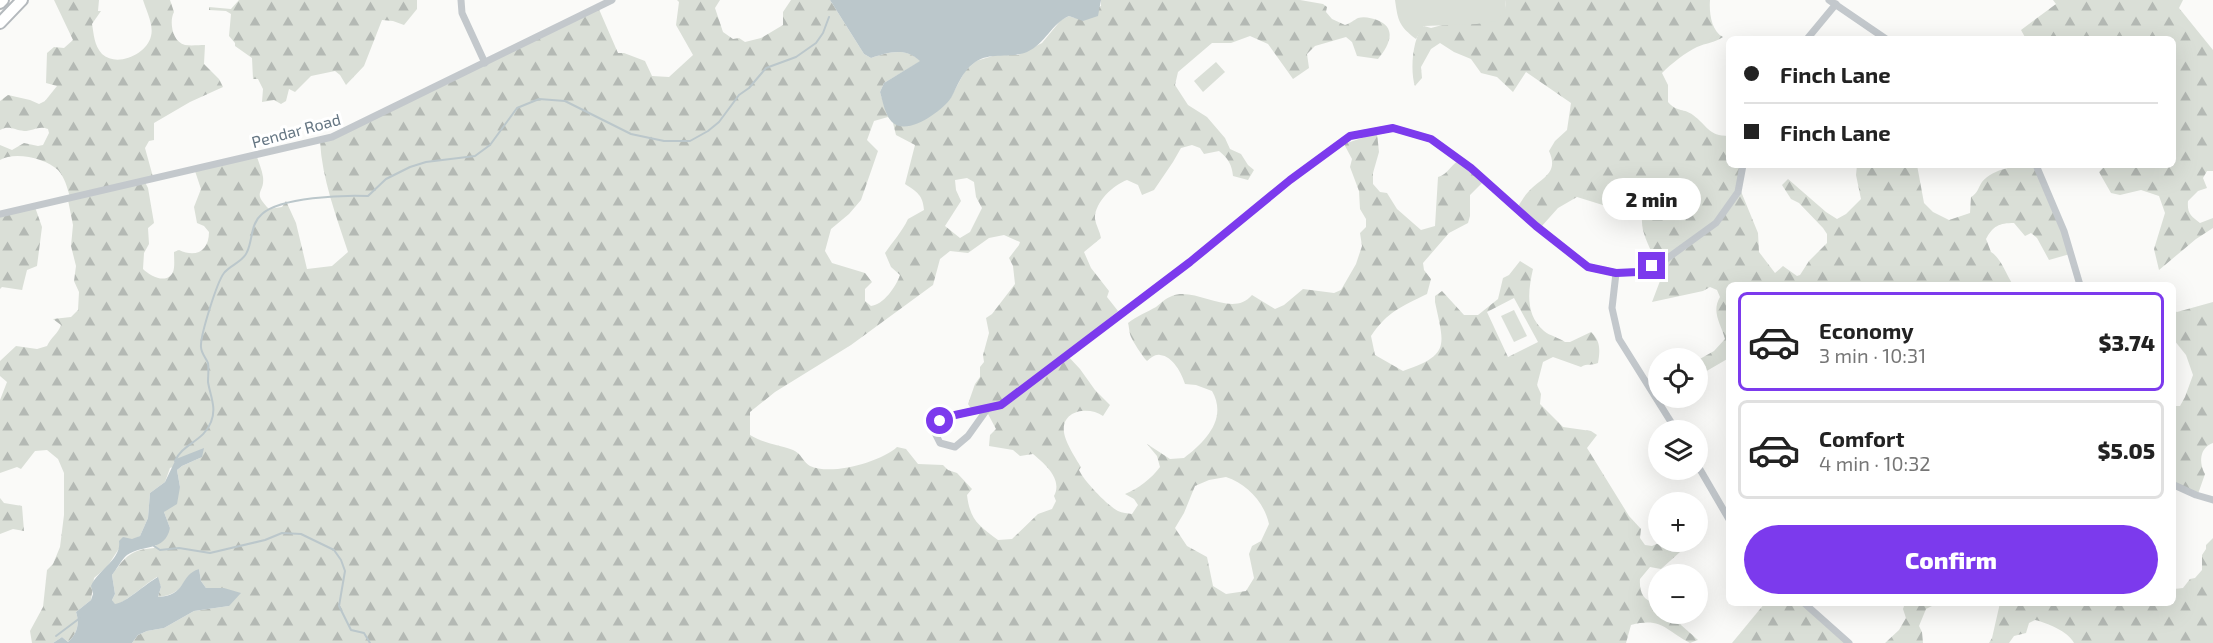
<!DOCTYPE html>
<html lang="en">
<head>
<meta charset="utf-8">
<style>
	body { margin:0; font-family:"Exo 2",sans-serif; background:#f2f2f2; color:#222; height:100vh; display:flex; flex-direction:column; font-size:22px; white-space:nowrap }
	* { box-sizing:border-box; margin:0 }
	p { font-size:20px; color:#767676 }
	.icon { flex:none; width:33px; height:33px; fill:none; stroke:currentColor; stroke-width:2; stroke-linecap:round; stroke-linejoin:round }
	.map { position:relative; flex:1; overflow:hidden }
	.panel { position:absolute; left:1726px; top:282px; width:450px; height:324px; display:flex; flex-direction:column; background:#fff; border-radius:9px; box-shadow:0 6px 24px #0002 }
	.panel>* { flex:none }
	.top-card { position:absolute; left:1726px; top:36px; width:450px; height:132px; border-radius:9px; box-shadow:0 6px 24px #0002; display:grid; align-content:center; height:132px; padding:0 18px; background:#fff }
	.buttons { position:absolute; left:1648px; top:348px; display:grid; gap:12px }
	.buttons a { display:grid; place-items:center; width:60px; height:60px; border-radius:50%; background:#fff; box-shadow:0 6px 24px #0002; font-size:30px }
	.end { position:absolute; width:27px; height:27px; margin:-14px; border:8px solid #7c3aed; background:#fff; box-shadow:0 0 0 3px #fff }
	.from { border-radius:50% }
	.bubble { position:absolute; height:42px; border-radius:21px; background:#fff; box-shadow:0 6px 24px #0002; font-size:20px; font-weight:800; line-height:42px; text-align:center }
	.top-card b { display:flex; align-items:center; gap:21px; height:57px; font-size:22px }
	.top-card b+b { border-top:2px solid #e0e0e0 }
	.top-card i { width:15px; height:15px; background:#222 }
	ul { padding:10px 0 0; list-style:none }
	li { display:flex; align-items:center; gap:18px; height:99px; margin:0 12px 9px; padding:0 6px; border:3px solid #e0e0e0; border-radius:9px }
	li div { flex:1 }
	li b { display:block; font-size:22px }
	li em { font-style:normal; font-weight:800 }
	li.current { border-color:#7c3aed }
	li>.icon { width:54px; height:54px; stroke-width:1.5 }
	.cta { display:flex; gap:12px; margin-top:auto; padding:12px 18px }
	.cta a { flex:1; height:69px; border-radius:36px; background:#7c3aed; color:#fff; font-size:24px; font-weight:800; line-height:69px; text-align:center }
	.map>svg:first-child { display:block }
	.forest { fill:url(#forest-firs); fill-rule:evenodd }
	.park { fill:#dadfd7 }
	.water { fill:#bbc7cb }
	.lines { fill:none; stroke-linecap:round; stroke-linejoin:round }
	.stream { stroke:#bbc7cb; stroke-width:2 }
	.trunk-casing { stroke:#b4b9bd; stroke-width:14 }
	.minor { stroke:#c3c8cc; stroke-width:7 }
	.trunk { stroke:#fff; stroke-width:10 }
	.route { stroke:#7c3aed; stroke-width:8 }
	.labels { text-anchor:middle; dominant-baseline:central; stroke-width:6; stroke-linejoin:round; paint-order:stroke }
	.street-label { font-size:16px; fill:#657683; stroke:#fff }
</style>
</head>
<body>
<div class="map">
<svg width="2213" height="643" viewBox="0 0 2213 643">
	<defs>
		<pattern id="forest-firs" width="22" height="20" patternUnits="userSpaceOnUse" patternTransform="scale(1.5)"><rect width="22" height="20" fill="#dadfd7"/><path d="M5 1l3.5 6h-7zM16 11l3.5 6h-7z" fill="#b4b9b4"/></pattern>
	</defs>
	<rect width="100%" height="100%" fill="#fafaf8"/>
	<g class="forest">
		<path d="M54,0H99L98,11H101L92,24C94,35 94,45 102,54C117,68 147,54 151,36C154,25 146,10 143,0H170L174,12C169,21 172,42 185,45C191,46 199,45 205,45L204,64L219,79L223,87L190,102L154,123V140L149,141L145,148L153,177L145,182L148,188L154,223L148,228L149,244L144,253L143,269C150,276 167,285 173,272C175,267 174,258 174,252L179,250C196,258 209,251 209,232L204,226L197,223L194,207L201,189L195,171L257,157C259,163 262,170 263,177C265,194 251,191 269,209L282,207L286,201L296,223L307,269L332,266L348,252C336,215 322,179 320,141L598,7L618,53H624L645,61L652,76L669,77L693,55L676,25L679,2L677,0H720L715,8L723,32L733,39L739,38L745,42L761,38L783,25V12L791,0H830L864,54L871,58C889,52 905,47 921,61L884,83L880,92L887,114L893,123L950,99L965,71L976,61L996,55H1018L1042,43L1061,20L1069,16L1075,18L1101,6V0H1300L1323,4L1327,7L1326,12L1332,19L1345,25C1351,23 1354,20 1358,18C1364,16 1372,18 1377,20C1398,28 1389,46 1378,59L1357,56L1352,42L1346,37L1315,46L1307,54L1309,68L1293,79L1268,44L1250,36L1231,43H1212L1178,72L1175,85L1188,105L1207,117L1225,138L1230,149L1241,154L1248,165L1254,170L1248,180L1233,176C1232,165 1228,158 1219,151L1204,154L1200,148L1192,145L1181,148L1173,162L1154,190L1142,195L1138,185L1127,180C1113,185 1094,203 1095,219C1096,225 1100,232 1101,238L1084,252L1091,268L1109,291L1107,297L1118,311L1066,354L1080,369L1095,390L1110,405L1103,416C1089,406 1061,410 1064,432C1065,442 1076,459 1081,467L1079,470C1084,481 1107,505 1118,511C1122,513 1128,513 1132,514L1138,505L1134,499L1125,494C1138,489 1152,478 1160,467L1157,456L1147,444L1170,459L1184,458C1205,442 1228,419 1212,391L1196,385L1185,384C1182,374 1173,356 1160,355C1155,354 1151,358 1147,361C1143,357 1131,339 1130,334C1129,330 1129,326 1128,323C1137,316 1147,312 1156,307C1161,303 1166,298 1172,296C1196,286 1232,319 1252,295L1275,309L1284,305L1303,289L1334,293L1341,290L1356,264L1362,246L1360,233L1366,227V219L1360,209L1359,191L1350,167L1352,159L1344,144L1377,133L1379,152L1373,173V184L1380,192L1387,193L1397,209L1421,230L1435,226L1438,177C1448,174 1450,166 1458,161L1483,182L1470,195V216L1468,223L1449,233L1423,263L1424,270L1431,279L1427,294C1401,307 1388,311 1371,336L1375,355L1403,371C1451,355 1444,345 1435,302V296L1442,291L1464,315H1478L1498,299L1503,278L1509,275L1520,261L1533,269C1528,291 1525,315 1544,331C1550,336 1558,337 1565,342H1570L1591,332C1601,341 1600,351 1598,363C1592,366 1587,363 1581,367L1553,357L1543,362L1537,385L1541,394L1540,404L1563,427L1591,431L1597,435L1587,448L1629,516L1641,529L1640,538L1645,545L1652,546L1661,542C1666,551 1670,552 1680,552L1661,569L1650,567L1640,579C1639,592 1644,604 1659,601V614H1674L1681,625L1698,640L1690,643C1665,630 1662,617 1631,625L1626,643H132L138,635L147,631L164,628L194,611L229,606L224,588H206L201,581L199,569C178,581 186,594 158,597L161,587L157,577C145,584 125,603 115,605L112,600L115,594L112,575C126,556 130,550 154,548L170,528L164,512L180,487L177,470L182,466L202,457L170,468L165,482L150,493L148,518L140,536L120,547L107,567L94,578L91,600L76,612C80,624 77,634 68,642L62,637L53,643H32L30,631L43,607L47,570L53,564L60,547L64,515V473L58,459L47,450L35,451L21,469L17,467L0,473V400L7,382L0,376V361L16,346L37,349L47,346C51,337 58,334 61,325L53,319L71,317L78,310L79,292L74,281L76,266L71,246L73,225L68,200L70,197C67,187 65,178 58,170C46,158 14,151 0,160V145L12,150L24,143L38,146L43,145L49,133L48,129C39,125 33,131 24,131C14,130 9,125 0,130V101L8,95L30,100L39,104L45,101L57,86L46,83L47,53L54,47L64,48L73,40ZM888,117L893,123L896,135L915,145L905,184C917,192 923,195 924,210L908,219C902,232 893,241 885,253L891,267L900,275C896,287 883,305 871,306L865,301V289L872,282L865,273L832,263L825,251L831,229L849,214L861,200L878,151L867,140L874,121ZM967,178L974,182L976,197L982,208L970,232L960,238L945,226L961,201L956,190L955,180ZM1004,235L1020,242L1019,245L1009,258L1013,266L1015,284L992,314L986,318L989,333L983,355L984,362L980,367V377L975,384L968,404L972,410L988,414L996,429L990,435L989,446L1013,450L1020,456L1033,454C1045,464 1063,479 1054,496L1056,501L1052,509L1038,514L1012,539L998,540C979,526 970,520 967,495L972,489L957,473L948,470L943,465L918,464L906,449L897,447C881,462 831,476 810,466C803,462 801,453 793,450C777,444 765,444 750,435V412L775,392L851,345L933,285L940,259L950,251L968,253L989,238ZM1514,298L1538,342L1508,357L1487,312ZM1226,477C1247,484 1264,502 1269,524L1261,541L1252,546L1249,554L1254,578L1246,591L1226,594L1213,586L1207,557L1187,546L1175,528L1184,513L1195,486L1209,480Z"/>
		<path d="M239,0H417V9L404,25L393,21L382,20L364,66L346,85L340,75L335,71L311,76L295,92L289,89L286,101L281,104L274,100L262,102L263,89L258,79H253L252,58L235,46V43L229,36L231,14L226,11L209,10V7L231,9Z"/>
		<path d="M1505,0H1710C1709,12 1711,31 1723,37C1714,43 1706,43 1697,47C1686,52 1671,64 1662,73L1668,85V102C1678,113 1684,108 1693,115C1707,125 1708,136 1729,136L1730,165H1743L1740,189L1758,233L1759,252L1775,273L1783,266L1797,276L1800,275L1809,261L1827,243V234L1823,228L1799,203L1791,199L1782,185L1788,179L1826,212L1837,219L1846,214L1861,199L1856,175L1857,165H1917L1924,203L1933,212L1949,220L1970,213L1971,197C1978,193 1978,188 1982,182C1994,168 2018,165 2035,165L2070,254L2049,260L2037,238L2031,233L2025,236L2014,223C1999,223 1993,226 1986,239L1991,252C2001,258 2006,274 2013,285H1847L1843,282L1832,285H1730L1729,358L1698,376V360L1714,351L1725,339C1721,324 1711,312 1720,297L1717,290L1710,287L1703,291L1652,302L1660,281L1652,265L1655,262C1651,248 1641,234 1642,219L1635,211H1622L1577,197L1558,208L1541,227L1517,208C1521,202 1524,196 1529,191C1543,177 1559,173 1549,151L1555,141L1567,130L1571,103L1526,72L1513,92L1497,77L1481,73L1471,59L1454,52L1440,43L1431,49L1421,67L1422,78L1415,86C1410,72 1412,37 1424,26L1431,28L1506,8Z"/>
		<path d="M2053,0H2183L2179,8L2213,50V171H2207L2203,178L2207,188L2198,191L2188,201C2187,214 2191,216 2200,223L2213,218V228L2196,239L2159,270L2154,249L2165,213L2159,196L2141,190L2120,195L2111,193L2099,172L2106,165H2174V39H2026L2021,30L2056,4Z"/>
		<path d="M35,207L42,227L37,266L27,270L22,290L2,287L0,289V214Z"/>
		<path d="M2213,302V443C2199,448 2199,463 2205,474L2198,494L2174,486V406H2180L2185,397L2193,375L2186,355L2174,340V311L2177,312Z"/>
		<path d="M0,498L4,503L22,506L24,531L13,529L0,534Z"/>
		<path d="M2213,538V643H2074C2068,631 2047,623 2035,620L2029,623L2026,633L2014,636L2009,643H1989L1992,638L2000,603H2174V589L2183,588L2190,579L2195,578L2202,570V555L2206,549V545Z"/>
		<path d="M1765,603H1803L1852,643H1732Z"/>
		<path d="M1905,603H1938L1926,609L1919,626L1922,632L1923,643H1885L1899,630L1906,618L1903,609Z"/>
	</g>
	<g class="park">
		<path d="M1395,0H1505L1506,8L1496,21L1477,24L1424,26L1416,39C1399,26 1398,21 1395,0Z"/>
		<path d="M1216,62L1225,72L1203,92L1194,81Z"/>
		<path d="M1514,310L1527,336L1514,342L1501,316Z"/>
	</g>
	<g class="water">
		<path d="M830,0H1101L1098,16L1083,21L1069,16C1052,23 1045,44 1027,52C1010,59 989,51 974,63C962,72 958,85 951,98C942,111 907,137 892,122C885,115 883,102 880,92L884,83L920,61C905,47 889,52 871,58L864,54Z"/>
		<path d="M204,448L202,457L182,466L177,470L180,487L177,504L164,512L170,528C165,552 143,544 127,555C121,560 117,569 112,575L115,594L112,600L115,604C126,603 145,584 158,577L161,587L158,597C187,596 179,575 199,569L201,581L206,588H224L241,593L229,606L194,611L164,628L147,631L138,635L132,643H53L62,637L68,642C77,634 80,624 76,612L91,600L93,594L91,586C97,571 122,559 119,541L123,537L132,539L140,536L148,518L150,493L165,482L176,459Z"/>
	</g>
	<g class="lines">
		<g class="stream">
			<path d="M175,461C182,444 204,441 211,422C217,408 210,395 208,382C208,376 209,369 208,363C206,358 201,353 201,347C200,336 217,282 224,273C230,265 243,262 247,252C253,240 250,224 262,214C281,197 343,195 368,196L386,179L410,167L426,162L475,156L490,145L517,108L539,99L565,101L631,134L664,141H690L708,131L719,122L739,95L749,88L766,68L796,57L816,43L823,33L829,17"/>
			<path d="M154,546L160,550L179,548L210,553L265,540L282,533L301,534L334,550L341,560L345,571L339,606L351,630L364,633L370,643"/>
			<path d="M56,636L80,618"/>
		</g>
		<defs>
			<g id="trunk">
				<path d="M0,3L3,0"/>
				<path d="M0,23L22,0"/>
			</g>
		</defs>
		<use href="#trunk" class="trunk-casing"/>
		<g class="minor">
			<path d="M461,0L462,13L485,63"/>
			<path d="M1829,0L1886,39"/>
			<path d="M1807,39L1836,4"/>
			<path d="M2036,165L2064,231L2080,285"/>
			<path d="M0,214L332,137L612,0"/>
			<path d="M1616,273L1612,308L1619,339L1676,430"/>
			<path d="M988,408L968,436L955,447L940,443L934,431L940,421L955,415L1001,405L1190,262L1290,180L1350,136L1393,128L1431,139L1471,168L1536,226L1588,267L1616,273L1639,272L1665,260L1716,223L1738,192L1743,165"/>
			<path d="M1698,466L1730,521"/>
			<path d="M2174,485L2196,495L2213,500"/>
			<path d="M1804,603L1849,643"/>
		</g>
		<use href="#trunk" class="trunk"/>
	</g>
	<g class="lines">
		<path class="route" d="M940,421L955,415L1001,405L1190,262L1290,180L1350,136L1393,128L1431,139L1471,168L1536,226L1588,267L1616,273L1638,272L1652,266"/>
	</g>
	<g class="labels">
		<g class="street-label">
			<text transform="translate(296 130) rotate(-15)">Pendar Road</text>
		</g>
	</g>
</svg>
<div class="buttons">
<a><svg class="icon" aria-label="locate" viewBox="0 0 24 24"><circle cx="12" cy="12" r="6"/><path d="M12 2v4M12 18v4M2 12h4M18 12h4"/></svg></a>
<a><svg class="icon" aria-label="layers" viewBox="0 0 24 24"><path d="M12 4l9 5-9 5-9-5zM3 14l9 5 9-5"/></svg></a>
<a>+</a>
<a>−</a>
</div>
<i class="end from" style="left:940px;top:421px"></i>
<i class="end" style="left:1652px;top:266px"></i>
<div class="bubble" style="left:1602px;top:178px;width:99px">2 min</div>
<div class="top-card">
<b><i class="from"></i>Finch Lane</b>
<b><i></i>Finch Lane</b>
</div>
<section class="panel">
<ul>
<li class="current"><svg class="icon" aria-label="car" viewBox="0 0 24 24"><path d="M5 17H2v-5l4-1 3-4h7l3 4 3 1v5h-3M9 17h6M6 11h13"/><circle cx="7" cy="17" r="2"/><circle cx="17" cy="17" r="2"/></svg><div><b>Economy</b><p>3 min · 10:31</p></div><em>$3.74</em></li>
<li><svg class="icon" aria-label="car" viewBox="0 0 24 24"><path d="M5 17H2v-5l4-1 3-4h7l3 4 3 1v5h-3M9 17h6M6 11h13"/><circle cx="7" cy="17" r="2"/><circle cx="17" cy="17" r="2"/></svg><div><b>Comfort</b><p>4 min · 10:32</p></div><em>$5.05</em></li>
</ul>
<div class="cta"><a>Confirm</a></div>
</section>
</div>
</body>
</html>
